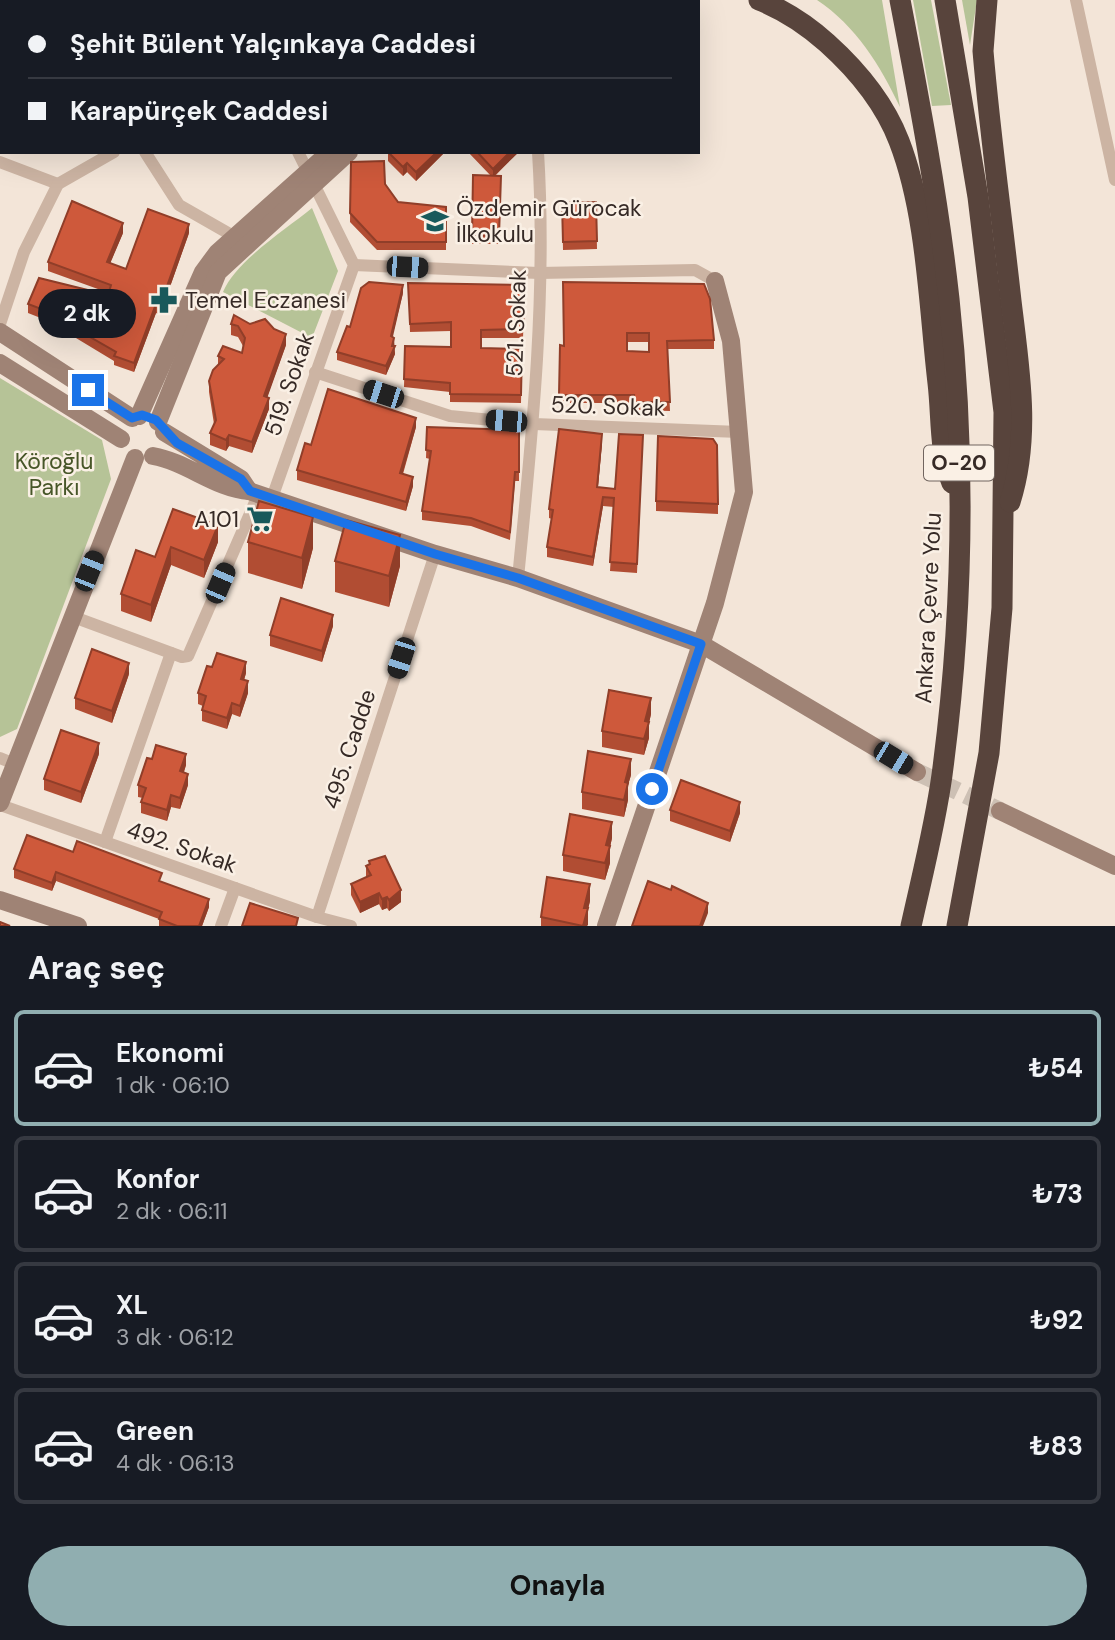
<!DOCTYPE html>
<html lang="tr">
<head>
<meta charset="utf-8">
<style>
	body { margin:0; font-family:"DM Sans",sans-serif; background:#20242c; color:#f1f3f6; height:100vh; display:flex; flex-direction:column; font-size:26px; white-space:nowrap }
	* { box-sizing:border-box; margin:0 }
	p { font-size:23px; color:#9ea1a6 }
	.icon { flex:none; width:38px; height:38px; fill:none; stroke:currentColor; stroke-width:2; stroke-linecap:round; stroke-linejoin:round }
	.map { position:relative; height:926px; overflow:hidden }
	.sheet { display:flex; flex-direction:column; background:#171b24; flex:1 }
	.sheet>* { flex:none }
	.guide { position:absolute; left:0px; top:0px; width:700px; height:154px; box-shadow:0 7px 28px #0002; display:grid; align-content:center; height:154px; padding:0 28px; background:#171b24 }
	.end { position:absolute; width:32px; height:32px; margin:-16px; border:9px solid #1a73e8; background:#fff; box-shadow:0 0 0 4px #fff }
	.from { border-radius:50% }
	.bubble { position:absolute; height:49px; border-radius:24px; background:#171b24; box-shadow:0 7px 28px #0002; font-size:23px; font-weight:700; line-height:49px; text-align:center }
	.car { position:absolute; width:21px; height:42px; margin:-21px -10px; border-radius:9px; box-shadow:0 0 5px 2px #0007; background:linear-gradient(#222 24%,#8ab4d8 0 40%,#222 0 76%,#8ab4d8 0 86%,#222 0) }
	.guide b { display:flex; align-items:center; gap:24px; height:66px; font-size:26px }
	.guide b+b { border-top:2px solid #363941 }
	.guide i { width:18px; height:18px; background:#f1f3f6 }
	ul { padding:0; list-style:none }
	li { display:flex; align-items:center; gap:21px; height:116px; margin:0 14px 10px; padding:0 14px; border:4px solid #363941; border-radius:10px }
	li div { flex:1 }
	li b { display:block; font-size:26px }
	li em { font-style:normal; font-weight:700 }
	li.selected { border-color:#90aeb0 }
	li>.icon { width:63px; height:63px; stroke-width:1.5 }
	h2 { padding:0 28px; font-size:32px; line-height:84px }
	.cta { display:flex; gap:14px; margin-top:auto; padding:14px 28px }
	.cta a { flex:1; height:80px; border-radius:42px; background:#90aeb0; color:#111; font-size:28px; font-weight:700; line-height:80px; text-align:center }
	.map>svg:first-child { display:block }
	.green { fill:#b6c397 }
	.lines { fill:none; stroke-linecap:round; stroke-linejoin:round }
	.secondary-tunnel { stroke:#cdc0b4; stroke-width:18; stroke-dasharray:18 9; stroke-linecap:butt }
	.street { stroke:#ccb4a3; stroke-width:12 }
	.secondary { stroke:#9f8375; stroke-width:18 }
	.highway { stroke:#58443c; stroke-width:21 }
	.wall { fill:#b14d33; fill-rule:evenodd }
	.shaded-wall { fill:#903e29 }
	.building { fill:#ce593b; stroke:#903e29; stroke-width:2; fill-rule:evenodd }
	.route { stroke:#1a73e8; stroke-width:9 }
	.labels { text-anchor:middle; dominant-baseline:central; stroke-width:5; stroke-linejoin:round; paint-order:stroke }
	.shield { fill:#faf0e5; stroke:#71655f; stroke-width:2 }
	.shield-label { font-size:21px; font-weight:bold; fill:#362a26 }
	.poi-label { font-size:23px; fill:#362a26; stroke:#faf0e5; text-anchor:start }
	.street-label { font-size:23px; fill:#362a26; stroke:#faf0e5 }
	.park-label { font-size:23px; fill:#475628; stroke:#faf0e5 }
</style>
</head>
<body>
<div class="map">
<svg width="1115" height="926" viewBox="0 0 1115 926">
	<rect width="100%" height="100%" fill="#f3e5d8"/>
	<g class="green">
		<path d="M817,0H882L900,107C880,65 856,26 817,0Z"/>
		<path d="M913,0H931L951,105L932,106Z"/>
		<path d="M962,0H977L970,45Z"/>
		<path d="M312,208L338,271L312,338L223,292C236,261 285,230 312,208Z"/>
		<path d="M0,378L102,440L111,479L17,729L0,737Z"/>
	</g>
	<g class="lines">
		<path class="secondary-tunnel" d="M917,772L1000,811"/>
		<g class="street">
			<path d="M230,0V2"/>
			<path d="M358,0V2"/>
			<path d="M1076,0L1115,180"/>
			<path d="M95,2L98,0"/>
			<path d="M0,12H2"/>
			<path d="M145,152L179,205L235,237"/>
			<path d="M0,162L58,184"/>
			<path d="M354,265L539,273L695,270L715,281"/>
			<path d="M0,324L24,252L58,184L114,152"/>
			<path d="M315,372L450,416L534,424L739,432"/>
			<path d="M272,498L354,265L298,152"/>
			<path d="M518,578C532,437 547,294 538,152"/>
			<path d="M71,616L182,657L188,656L259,493"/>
			<path d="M0,758L15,764"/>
			<path d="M0,805L317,917L351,926"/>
			<path d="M105,842L171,653"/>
			<path d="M317,917L435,554"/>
			<path d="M221,926L235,888"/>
		</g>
		<g class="secondary">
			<path d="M500,2L502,0"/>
			<path d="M519,2L521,0"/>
			<path d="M0,332L132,418"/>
			<path d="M0,363L121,439"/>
			<path d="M139,416L203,272L217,253L330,152"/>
			<path d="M158,422L218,272L349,152"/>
			<path d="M153,456C187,462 216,489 249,491L241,479L164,432"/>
			<path d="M249,491L435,554L518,578L701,644L917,772"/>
			<path d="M0,803L135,458"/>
			<path d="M1000,811L1115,866"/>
			<path d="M0,900L78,926"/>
			<path d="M606,926L715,603L744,492L731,341L715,281"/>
		</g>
		<g class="highway">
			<path d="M759,0C784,10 807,25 827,43C857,70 884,102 899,141C927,213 929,306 938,383C942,417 939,451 952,483"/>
			<path d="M900,0C919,99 938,198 949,299C966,457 963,618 942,775C935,826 922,876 911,926"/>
			<path d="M945,0L978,197L1004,412L1002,608L989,753L957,926"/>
			<path d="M987,0L983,51C990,135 1002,218 1011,301C1019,368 1031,436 1010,502"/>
			<path d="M550,2L555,0"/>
		</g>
	</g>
	<g class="wall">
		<path d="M0,83L2,84V136L0,135Z"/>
		<path d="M388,152H445L416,181L407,172L403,176L388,161Z"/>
		<path d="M468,152H518L495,176H501L499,244H472L473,175L491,176Z"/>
		<path d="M351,162L385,184L398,202L446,207V250H377L350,222Z"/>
		<path d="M596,202L597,249L563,250L562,203Z"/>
		<path d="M123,233L110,263L126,269L189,233L160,315L156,313L134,372L114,365V361L71,335V330L28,313V304L108,295L109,293L48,271V262Z"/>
		<path d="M408,283L525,285L523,338H481V348L522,349L521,403L450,402V392L404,387L405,346L451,347V331L410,332Z"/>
		<path d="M704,284L714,340V349H667L670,411L633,410V403H559L560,345L564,346ZM627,342H649V352L627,351Z"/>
		<path d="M403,293L392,337L395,354L386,375L337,360V352L350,327Z"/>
		<path d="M231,324L286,345L267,397L269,409L252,453L229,446L226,451L210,445V433L214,424L209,392V381L218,365V356L242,353L243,346L238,337L231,335Z"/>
		<path d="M416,427L403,474L413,486L406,511L297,480V470L311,445Z"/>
		<path d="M427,427L519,430V481H515L510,540L471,526L422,520V511L430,459L426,458Z"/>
		<path d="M643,435L637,573L610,571L614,507L603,506L593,566L547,557V547L552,519L549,518V509L602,443L598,487L615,489Z"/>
		<path d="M656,501L718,504V514L656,511Z"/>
		<path d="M173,509L218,542L204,578L171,565L151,622L121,611V594L155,557Z"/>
		<path d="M248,542L313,548L302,589L248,573Z"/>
		<path d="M335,561L400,566L389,607L335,592Z"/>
		<path d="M333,626L322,662L270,646V635Z"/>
		<path d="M212,667L246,673L244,680L248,693L240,717L232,714L227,729L202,721V710L203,706L198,704V693Z"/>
		<path d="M129,674L112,723L75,709V698Z"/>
		<path d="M651,714L649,723V738L644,755L602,747V731Z"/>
		<path d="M99,754L81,803L44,790V779Z"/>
		<path d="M152,759L186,765L184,772L188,785L180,809L171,807L167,821L141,813V802L143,798L138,797V785Z"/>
		<path d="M631,775L628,785V800L624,817L582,809V792Z"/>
		<path d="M670,810L740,813L730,842L670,821Z"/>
		<path d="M612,838L610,847V863L605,880L563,871V855Z"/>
		<path d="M73,852L162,882L209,907L202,926H159V919L56,881L52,891L14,878V869Z"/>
		<path d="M369,861L401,902L389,911L387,908L382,910L379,904L360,913L351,895V884L366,877V866L369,864Z"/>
		<path d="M590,901L588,909L587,926H541V917Z"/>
	</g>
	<g class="shaded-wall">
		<path d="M437,152H445L416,181V172Z"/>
		<path d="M510,152L518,153L493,177V169Z"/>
		<path d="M407,163V172L403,176V167Z"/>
		<path d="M123,223V233L107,271V262Z"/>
		<path d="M189,224V233L160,315V306Z"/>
		<path d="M403,285V293L391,345V336Z"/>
		<path d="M156,304V313L134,372V363Z"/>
		<path d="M286,334V345L264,407V396Z"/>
		<path d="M394,338L395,354L386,375V366Z"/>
		<path d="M269,398V409L252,453V442Z"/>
		<path d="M416,418V427L400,482V473Z"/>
		<path d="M602,434V443L597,496V487Z"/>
		<path d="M229,435V446L226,451V440Z"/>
		<path d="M413,477V486L406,511V502Z"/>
		<path d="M603,497V506L593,566V557Z"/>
		<path d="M313,517V548L302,589V558Z"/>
		<path d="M218,525V542L204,578V560Z"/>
		<path d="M400,535V566L389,607V576Z"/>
		<path d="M171,547V565L151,622V605Z"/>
		<path d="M333,615V626L322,662V651Z"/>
		<path d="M246,662V673L241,690V679Z"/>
		<path d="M129,663V674L112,723V711Z"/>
		<path d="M248,681V693L240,717V706Z"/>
		<path d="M651,698V714L649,723V738L644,755L645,721Z"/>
		<path d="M232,703V714L227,729V718Z"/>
		<path d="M99,743V754L81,803V792Z"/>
		<path d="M186,754V765L180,783V771Z"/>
		<path d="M631,759V775L628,785V800L624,817L625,782Z"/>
		<path d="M188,774V785L180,809V798Z"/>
		<path d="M171,795V807L167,821V810Z"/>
		<path d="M740,802V813L730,842V831Z"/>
		<path d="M612,822V838L610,847V863L605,880L606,845Z"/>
		<path d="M56,872V881L52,891V883Z"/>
		<path d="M590,884V901L588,909V925L587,926H583L584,908Z"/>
		<path d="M401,890V902L389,911V900Z"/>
		<path d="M379,893V904L360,913V902Z"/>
		<path d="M387,897V908L382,910V899Z"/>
		<path d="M209,899V907L202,926H199Z"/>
		<path d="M708,903V913L703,926H700Z"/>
	</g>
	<g class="building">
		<path d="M164,0H214L211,2H165Z"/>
		<path d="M261,0H341L342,2H258Z"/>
		<path d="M389,0H453L451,2H391Z"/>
		<path d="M0,83L2,84V125L0,124Z"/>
		<path d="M388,152H437L416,172L407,163L403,167Z"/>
		<path d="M477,152H510L493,169Z"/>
		<path d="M384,161L385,184L398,202L446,207V242H377L350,213L351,162Z"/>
		<path d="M473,175L501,176L499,236L472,235Z"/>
		<path d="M72,201L123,223L107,262L126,269L148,209L189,224L160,306L156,304L134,363L114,356L116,352L71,326L73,321L28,304L39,278L108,295L111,285L48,262Z"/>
		<path d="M596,202L597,241L563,242L562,203Z"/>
		<path d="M369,282L403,285L391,336L394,338L392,346H395L386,366L337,352L347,326L350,327L361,288Z"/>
		<path d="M563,282L704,284L710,299L714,340L667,341L670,402H633L634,395H559L560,345L564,346ZM627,333H649V352L627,351Z"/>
		<path d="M408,283L525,285L523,329L481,330V348L522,349L521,395L450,394V383L404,379L405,346L451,347V322L410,324Z"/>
		<path d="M234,315L250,324L265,319L274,329L286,334L264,396L269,398L252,442L229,435L226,440L210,433L216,420L209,381L213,370L224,359L218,356L223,346L242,353L245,338L238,326L231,324Z"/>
		<path d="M328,389L416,418L400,473L413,477L406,502L297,470L305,443L311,445Z"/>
		<path d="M427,427L519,430V472H515L510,532L471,518L422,511L431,451L426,450Z"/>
		<path d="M559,429L602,434L597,487L615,489L619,434L643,435L637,564L610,562L614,498L603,497L593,557L547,547L553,510L549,509Z"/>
		<path d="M658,436L713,439L717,445L718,504L656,501Z"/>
		<path d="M259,501L313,517L302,558L248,542Z"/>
		<path d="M173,509L218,525L204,560L171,547L151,605L121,594L136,550L155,557Z"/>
		<path d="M346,520L400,535L389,576L335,561Z"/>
		<path d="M281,598L333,615L322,651L270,635Z"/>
		<path d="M92,649L129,663L112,711L75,698Z"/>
		<path d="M217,653L246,662L241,679L248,681L240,706L232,703L227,718L202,710L206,696L198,693L207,666L212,667Z"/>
		<path d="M609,690L651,698L645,721L649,722L644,739L602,731Z"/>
		<path d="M61,730L99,743L81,792L44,779Z"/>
		<path d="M156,745L186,754L180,771L188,774L180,798L171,795L167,810L141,802L146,788L138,785L147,758L152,759Z"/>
		<path d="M588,751L631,759L625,782L628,783L624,800L582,792Z"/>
		<path d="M681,780L740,802L730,831L670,810Z"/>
		<path d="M570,814L612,822L606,845L610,846L605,863L563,855Z"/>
		<path d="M27,835L73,852L77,841L162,873L159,881L209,899L199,926H177L159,919L162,912L56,872L52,883L14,869Z"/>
		<path d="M385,856L401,890L389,900L387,897L382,899L379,893L360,902L351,884L371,875L366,866L370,864L369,861Z"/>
		<path d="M547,877L590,884L584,908H588L583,926L541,917Z"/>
		<path d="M648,881L671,890L672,886L708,903L700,926H632Z"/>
		<path d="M250,903L298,918L296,926H242Z"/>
		<path d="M0,922L10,926H0Z"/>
	</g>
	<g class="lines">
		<path class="route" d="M88,390L132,418L142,415L156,420L177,443L241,479L250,491L435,554L518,578L701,644L652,789"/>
	</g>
	<defs>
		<symbol id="school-bare" viewBox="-9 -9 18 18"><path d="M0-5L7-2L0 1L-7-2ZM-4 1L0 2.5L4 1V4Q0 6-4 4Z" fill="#19595b" stroke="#faf0e5" stroke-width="2.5" paint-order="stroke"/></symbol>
		<symbol id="pharmacy-bare" viewBox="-9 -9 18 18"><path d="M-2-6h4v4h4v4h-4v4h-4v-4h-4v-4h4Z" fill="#19595b" stroke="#faf0e5" stroke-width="2.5" paint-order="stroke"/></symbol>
		<symbol id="supermarket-bare" viewBox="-9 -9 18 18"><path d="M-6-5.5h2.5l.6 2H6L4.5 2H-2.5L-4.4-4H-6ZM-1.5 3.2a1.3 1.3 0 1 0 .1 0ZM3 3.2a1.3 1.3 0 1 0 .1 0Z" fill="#19595b" stroke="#faf0e5" stroke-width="2.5" paint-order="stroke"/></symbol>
	</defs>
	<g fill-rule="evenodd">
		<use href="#school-bare" x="416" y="202" width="38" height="38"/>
		<use href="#pharmacy-bare" x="145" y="281" width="38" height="38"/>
		<use href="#supermarket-bare" x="241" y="500" width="38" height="38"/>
	</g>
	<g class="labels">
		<rect class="shield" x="924" y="445.5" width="70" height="35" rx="5"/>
		<g class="shield-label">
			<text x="959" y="463">O-20</text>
		</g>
		<g class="poi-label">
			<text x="456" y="208">Özdemir Gürocak<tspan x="456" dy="26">İlkokulu</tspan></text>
			<text x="185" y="300">Temel Eczanesi</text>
			<text x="239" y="519" text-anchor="end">A101</text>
		</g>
		<g class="street-label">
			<text transform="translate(516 323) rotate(-88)">521. Sokak</text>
			<text transform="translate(289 384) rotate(-71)">519. Sokak</text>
			<text transform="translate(608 406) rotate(2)">520. Sokak</text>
			<text transform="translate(928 608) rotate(-87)">Ankara Çevre Yolu</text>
			<text transform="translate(349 749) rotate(-72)">495. Cadde</text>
			<text transform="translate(182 847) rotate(19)">492. Sokak</text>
		</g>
		<g class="park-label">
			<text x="54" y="461">Köroğlu<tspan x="54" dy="26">Parkı</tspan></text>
		</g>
	</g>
</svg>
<i class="end from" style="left:652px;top:789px"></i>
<i class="end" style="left:88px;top:390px"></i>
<div class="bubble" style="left:38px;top:289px;width:98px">2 dk</div>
<i class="car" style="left:407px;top:267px;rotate:93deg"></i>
<i class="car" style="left:383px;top:394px;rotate:288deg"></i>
<i class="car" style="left:506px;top:421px;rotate:275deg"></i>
<i class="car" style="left:89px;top:571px;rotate:22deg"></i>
<i class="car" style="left:220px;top:583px;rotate:23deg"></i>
<i class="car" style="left:401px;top:658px;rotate:198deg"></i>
<i class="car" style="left:893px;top:758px;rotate:121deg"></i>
<div class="guide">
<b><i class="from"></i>Şehit Bülent Yalçınkaya Caddesi</b>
<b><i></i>Karapürçek Caddesi</b>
</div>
</div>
<section class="sheet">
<h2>Araç seç</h2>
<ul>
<li class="selected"><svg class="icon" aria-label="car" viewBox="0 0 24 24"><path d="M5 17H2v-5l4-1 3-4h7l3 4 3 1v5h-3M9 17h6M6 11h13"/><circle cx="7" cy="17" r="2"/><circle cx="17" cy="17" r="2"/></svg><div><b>Ekonomi</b><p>1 dk · 06:10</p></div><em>₺54</em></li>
<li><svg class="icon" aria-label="car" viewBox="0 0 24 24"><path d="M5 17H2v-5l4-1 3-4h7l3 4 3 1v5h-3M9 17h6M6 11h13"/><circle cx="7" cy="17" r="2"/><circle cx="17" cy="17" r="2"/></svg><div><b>Konfor</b><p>2 dk · 06:11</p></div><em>₺73</em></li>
<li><svg class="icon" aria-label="car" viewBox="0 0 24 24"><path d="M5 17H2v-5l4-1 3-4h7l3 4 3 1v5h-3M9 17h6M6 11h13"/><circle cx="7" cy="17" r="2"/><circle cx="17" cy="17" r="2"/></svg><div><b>XL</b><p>3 dk · 06:12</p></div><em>₺92</em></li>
<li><svg class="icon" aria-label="car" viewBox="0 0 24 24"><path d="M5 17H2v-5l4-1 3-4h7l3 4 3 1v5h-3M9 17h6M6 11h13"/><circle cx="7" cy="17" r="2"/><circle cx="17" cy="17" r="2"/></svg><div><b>Green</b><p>4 dk · 06:13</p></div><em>₺83</em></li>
</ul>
<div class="cta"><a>Onayla</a></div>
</section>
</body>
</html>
